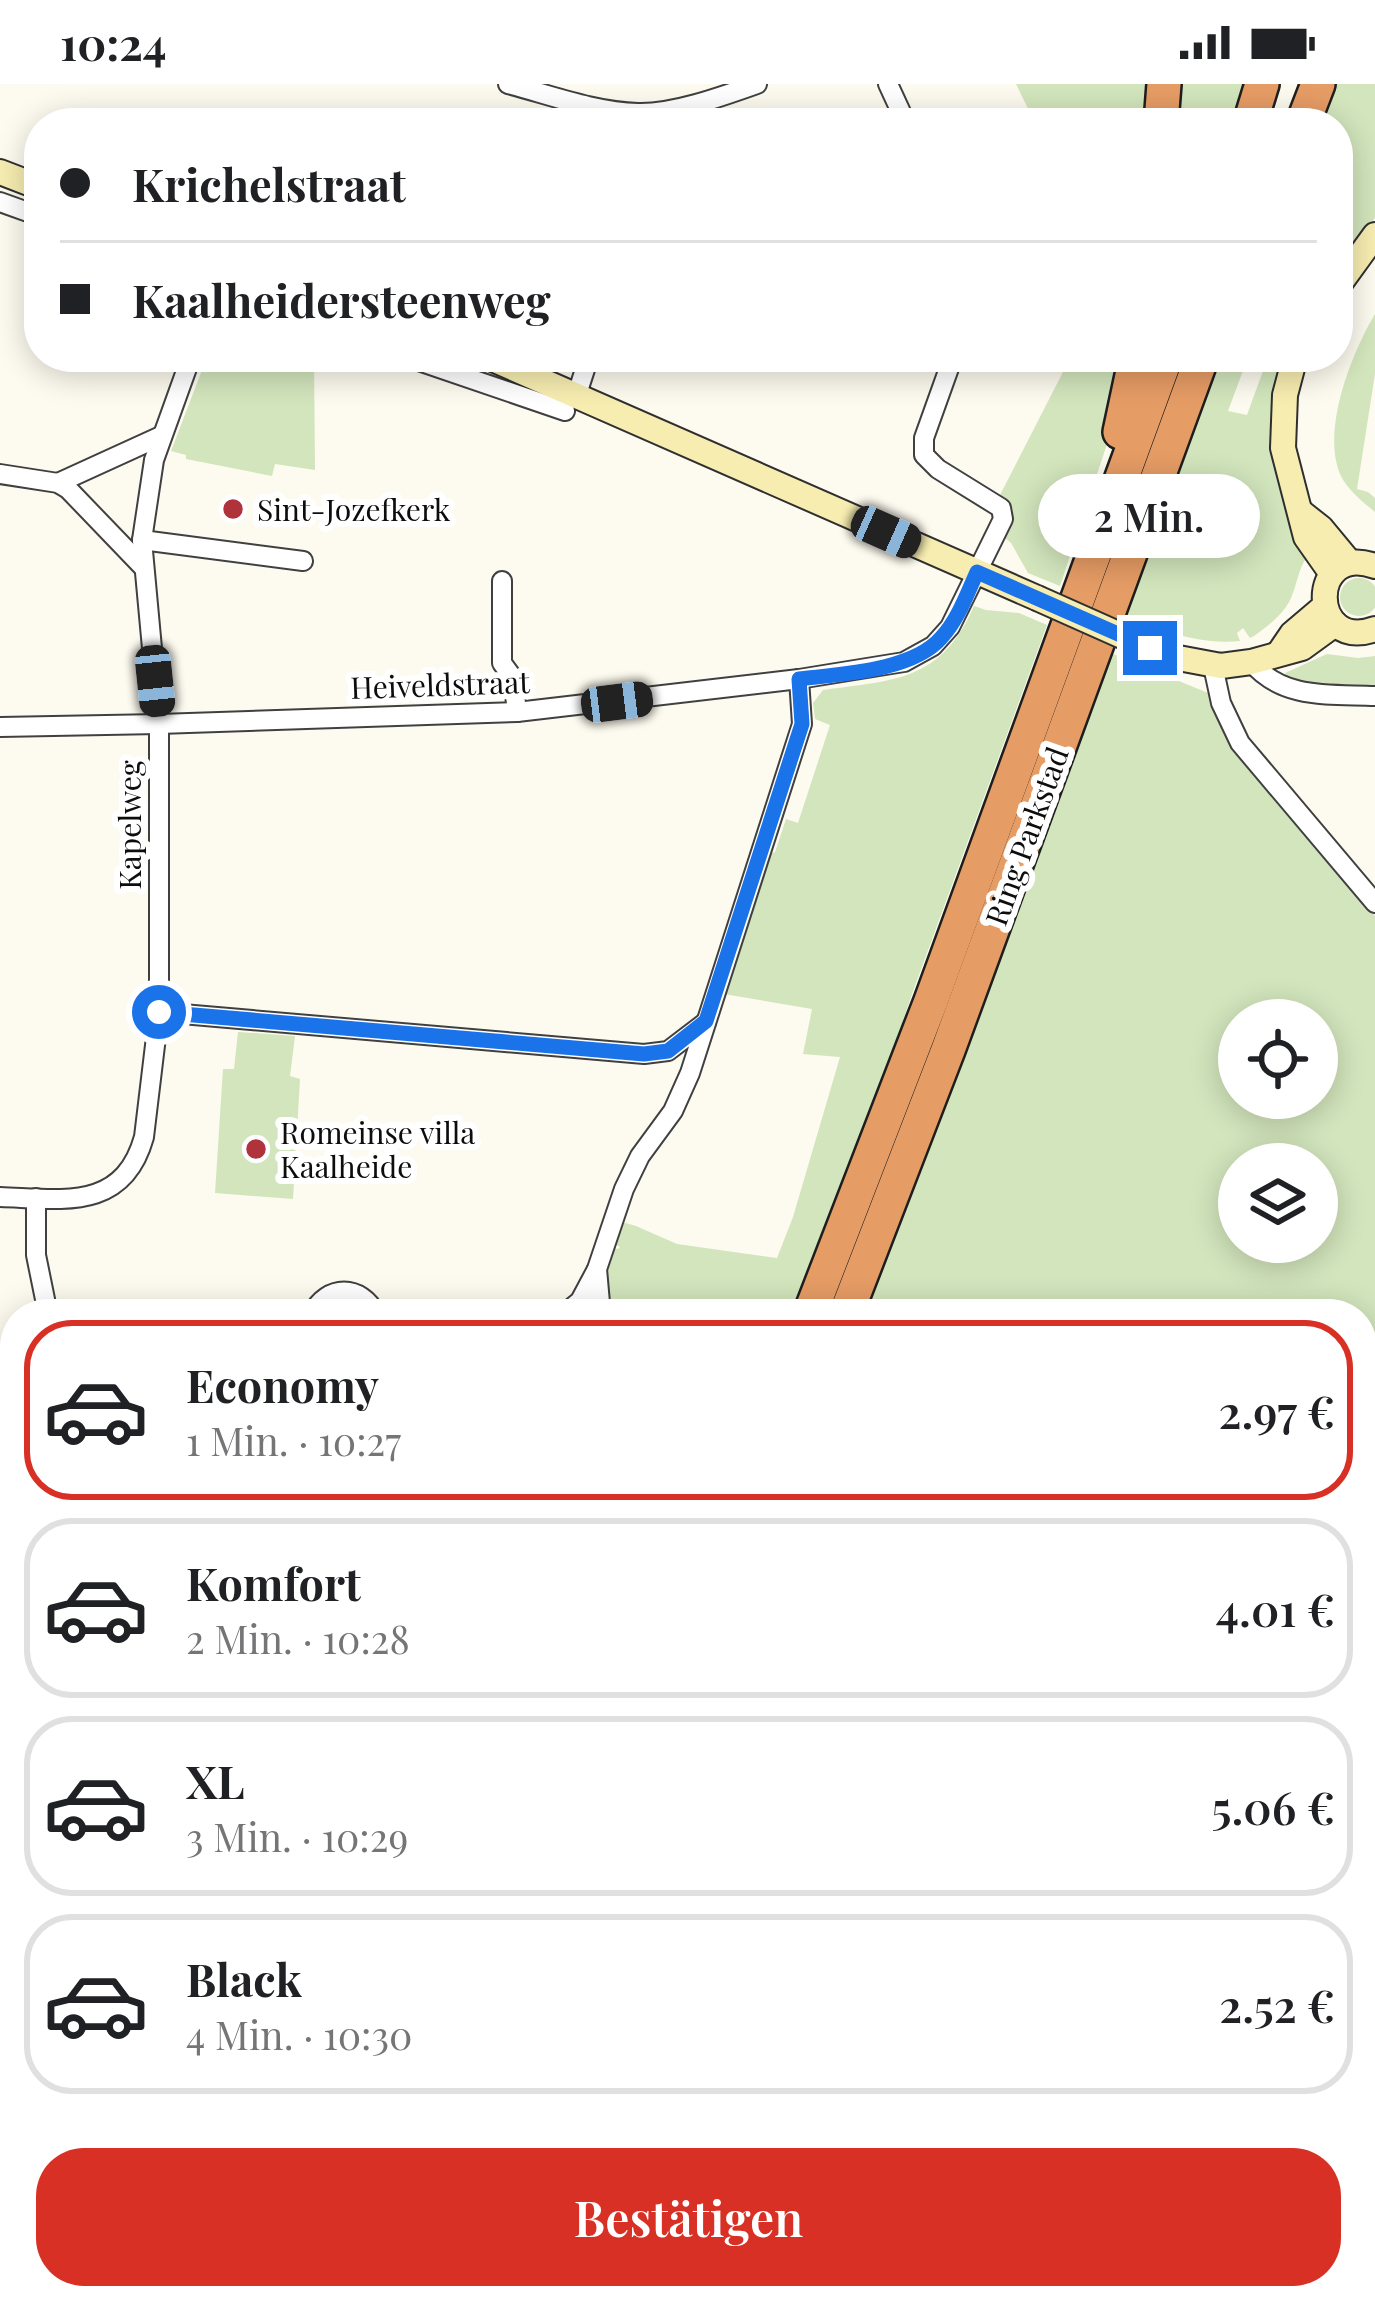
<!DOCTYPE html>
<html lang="de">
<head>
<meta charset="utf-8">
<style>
	body { margin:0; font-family:"Playfair Display",serif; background:#f6f6f6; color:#202124; height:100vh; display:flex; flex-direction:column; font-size:45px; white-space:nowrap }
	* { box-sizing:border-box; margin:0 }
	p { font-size:39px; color:#757577 }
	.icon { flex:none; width:66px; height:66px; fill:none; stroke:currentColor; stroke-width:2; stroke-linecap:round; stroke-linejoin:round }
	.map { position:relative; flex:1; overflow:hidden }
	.details { position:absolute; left:0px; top:1215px; width:1377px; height:1011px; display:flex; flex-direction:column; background:#fff; border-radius:48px 48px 0 0; box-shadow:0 6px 30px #0003 }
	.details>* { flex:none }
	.hud { position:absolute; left:24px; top:24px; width:1329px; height:264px; border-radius:48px; box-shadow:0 6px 30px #0003; display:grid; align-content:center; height:264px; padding:0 36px; background:#fff }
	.fabs { position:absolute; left:1218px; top:915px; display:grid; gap:24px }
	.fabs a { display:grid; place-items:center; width:120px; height:120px; border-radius:50%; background:#fff; box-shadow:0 6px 30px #0003; font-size:60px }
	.end { position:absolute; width:54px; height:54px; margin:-27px; border:15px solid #1a73e8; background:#fff; box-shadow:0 0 0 6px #fff }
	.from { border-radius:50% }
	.bubble { position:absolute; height:84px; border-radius:42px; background:#fff; box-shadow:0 6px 30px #0003; font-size:39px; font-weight:600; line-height:84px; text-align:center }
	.car { position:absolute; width:36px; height:72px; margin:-36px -18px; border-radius:15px; box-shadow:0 0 9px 3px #0007; background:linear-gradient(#222 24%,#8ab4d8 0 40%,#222 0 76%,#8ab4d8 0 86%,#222 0) }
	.hud b { display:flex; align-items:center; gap:42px; height:114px; font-size:45px }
	.hud b+b { border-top:3px solid #e0e0e0 }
	.hud i { width:30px; height:30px; background:#202124 }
	ul { padding:21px 0 0; list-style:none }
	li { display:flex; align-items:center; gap:36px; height:180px; margin:0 24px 18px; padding:0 12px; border:6px solid #e0e0e0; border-radius:48px }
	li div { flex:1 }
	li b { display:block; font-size:45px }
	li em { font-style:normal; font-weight:600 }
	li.selected { border-color:#d93025 }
	li>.icon { width:108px; height:108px; stroke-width:1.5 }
	.action { display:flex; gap:24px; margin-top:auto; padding:24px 36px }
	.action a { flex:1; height:138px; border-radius:48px; background:#d93025; color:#fff; font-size:48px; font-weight:600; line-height:138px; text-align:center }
	.status { display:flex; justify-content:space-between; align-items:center; height:84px; padding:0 60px; background:#fff; direction:ltr }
	.status svg { height:33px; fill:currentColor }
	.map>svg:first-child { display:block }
	.farmland { fill:#f1eed2 }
	.green { fill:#d2e5bc; fill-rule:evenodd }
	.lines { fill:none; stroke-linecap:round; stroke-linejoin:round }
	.stream { stroke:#4793c0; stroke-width:6 }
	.street-casing { stroke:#404040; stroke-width:22 }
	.secondary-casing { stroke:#2f2f2f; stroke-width:28 }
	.highway-casing { stroke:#1e1e1e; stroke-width:38 }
	.street { stroke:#fff; stroke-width:18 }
	.secondary { stroke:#f7edb1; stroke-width:24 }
	.highway { stroke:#e69c65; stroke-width:33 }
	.secondary-bridge-casing { stroke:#2f2f2f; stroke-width:28; stroke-linecap:butt }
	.secondary-bridge { stroke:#f7edb1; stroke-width:24 }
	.route { stroke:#1a73e8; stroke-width:15 }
	.poi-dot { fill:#b0333c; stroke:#fff; stroke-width:4.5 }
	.labels { text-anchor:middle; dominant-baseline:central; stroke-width:12; stroke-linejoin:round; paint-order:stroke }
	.poi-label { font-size:30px; fill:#0d0d0d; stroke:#fff; text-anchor:start }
	.street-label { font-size:30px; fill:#0d0d0d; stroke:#fff }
</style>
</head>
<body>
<div class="status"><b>10:24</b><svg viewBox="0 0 49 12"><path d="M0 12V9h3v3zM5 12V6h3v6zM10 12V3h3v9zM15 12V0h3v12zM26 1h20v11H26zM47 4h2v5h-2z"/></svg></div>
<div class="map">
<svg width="1375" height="2224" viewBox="0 0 1375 2224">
	<rect width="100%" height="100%" fill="#fdfaef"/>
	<g class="farmland">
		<path d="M0,1741L15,1746V1876L0,1873Z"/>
		<path d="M1362,1841H1375V2220L1344,2211H1362Z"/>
		<path d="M0,1977L15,1983V2105L0,2104Z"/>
		<path d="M0,2150L15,2151V2211H266L259,2224H0Z"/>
		<path d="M426,2211H538L598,2222L642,2224H419Z"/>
	</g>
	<g class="green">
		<path d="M1016,0H1157L1154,39H1035Z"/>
		<path d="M1170,0H1253L1240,39H1168Z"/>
		<path d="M1329,0H1375V134L1338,181V39H1311Z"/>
		<path d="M1375,230V290L1357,405L1368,408L1375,414V428C1364,419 1349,407 1342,394C1319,350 1352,268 1375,230Z"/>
		<path d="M207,273H314L315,386L275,380L272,392L186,375V371L171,367Z"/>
		<path d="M1068,273H1128L1111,348L1060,502L1028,489L1011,459L1003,452L1012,433L1009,423L999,413L1062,290Z"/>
		<path d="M1223,273H1248L1228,327L1247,331L1268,273H1281C1260,338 1272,405 1305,463L1300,467L1306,474C1298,487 1297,500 1291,514C1284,530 1268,542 1254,552L1250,554L1243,544L1237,549L1240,557C1196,561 1160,546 1121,529L1157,432Z"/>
		<circle cx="1359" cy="513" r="19"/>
		<path d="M974,522L986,526L1019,529L1047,541L912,910L864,1053L798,1230H606L601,1192L611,1163L618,1165L620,1163L615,1160L622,1138L636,1142L677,1160L777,1174L793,1133L840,973L803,970L812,925L724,910L769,770L775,768L786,735L798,739L830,641L815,635L813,619L823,606C896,596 941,597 974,522Z"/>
		<path d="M1106,567L1208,609L1247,672L1375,832V1777L1362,1776V1230H858ZM1239,936H1317V1014H1239ZM1239,1080H1317V1158H1239Z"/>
		<path d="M1327,570L1358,574L1375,572V606L1301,602L1287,593L1285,589Z"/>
		<path d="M238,948L295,952L290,992L300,995L293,1115L215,1109L223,985H234Z"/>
		<path d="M0,1339L15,1356V1746L0,1741Z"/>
		<path d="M538,2211H968L1160,2218L1209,2224H642L598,2222Z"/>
	</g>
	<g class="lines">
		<g class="stream">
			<path d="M0,1594L15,1598"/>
			<path d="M1362,1776L1375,1777"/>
		</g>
		<defs>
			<g id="street">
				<path d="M508,0C550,11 595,28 638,29C674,30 723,12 757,0"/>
				<path d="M888,0L906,39"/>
				<path d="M0,118L39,132"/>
				<path d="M407,273L565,327"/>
				<path d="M577,310L589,273"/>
				<path d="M0,390L58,399L68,405L144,484"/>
				<path d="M58,399L161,352"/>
				<path d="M142,456L303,477"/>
				<path d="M502,497V579L513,594L517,628"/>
				<path d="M1251,578C1283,616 1330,610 1375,612"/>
				<path d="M1213,582L1221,619L1240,659L1375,819"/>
				<path d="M0,643L159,640L517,628L799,595L904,578L933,562L950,543L1003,435L1001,424L938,385L924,371V354L953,273"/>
				<path d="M159,928L644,970L668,967L706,938"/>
				<path d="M0,1113C62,1115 123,1128 144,1053L159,928V640L142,456L154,376L191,273"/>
				<path d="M36,1114V1171L48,1230"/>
				<path d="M312,1230C327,1200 361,1200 376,1230"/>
				<path d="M564,1230L580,1217L596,1187"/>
				<path d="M601,1230L597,1185L624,1105L640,1072L673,1027L690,989L802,640L799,595"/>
			</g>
			<g id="secondary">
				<path d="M0,88L39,103"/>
				<path d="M1338,202L1375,151"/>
				<path d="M488,273L1037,514"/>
				<path d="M1295,273L1285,311L1283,364L1306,453L1332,490"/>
				<path d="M1302,429L1321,444L1350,479"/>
				<path d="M1375,482C1307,458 1309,569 1375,545"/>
				<path d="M1129,555L1173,573L1221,582L1251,578L1302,564L1335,540"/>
				<path d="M1279,569L1292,550L1325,522"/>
				<path d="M0,1924L15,1928"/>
				<path d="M1163,2211L1255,2224"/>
			</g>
			<g id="highway">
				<path d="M1161,39L1164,0"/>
				<path d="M1250,39L1262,0"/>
				<path d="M1303,39L1318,0"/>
				<path d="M1120,348L1136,273"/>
				<path d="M810,1230L931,917L1166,273"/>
				<path d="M846,1230L948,966L1202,273"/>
				<path d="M316,2224L323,2211"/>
				<path d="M355,2224L362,2211"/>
			</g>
		</defs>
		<use href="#street" class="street-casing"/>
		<use href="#secondary" class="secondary-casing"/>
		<use href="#highway" class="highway-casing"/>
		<use href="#street" class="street"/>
		<use href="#secondary" class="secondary"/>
		<use href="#highway" class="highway"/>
		<defs>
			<path id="secondary-bridge" d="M1037,514L1129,555"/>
		</defs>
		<use href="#secondary-bridge" class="secondary-bridge-casing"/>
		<use href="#secondary-bridge" class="secondary-bridge"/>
	</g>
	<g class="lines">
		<path class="route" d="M159,928L644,970L668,967L706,937L802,640L799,595C841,590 912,587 941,554C958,536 967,510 977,488L1150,564"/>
	</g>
	<g class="poi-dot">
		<circle cx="233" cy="425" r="12"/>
		<circle cx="256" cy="1065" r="12"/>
	</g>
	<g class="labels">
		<g class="poi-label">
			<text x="257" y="425">Sint-Jozefkerk</text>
			<text x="280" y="1048">Romeinse villa<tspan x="280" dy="34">Kaalheide</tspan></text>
		</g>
		<g class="street-label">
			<text transform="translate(440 600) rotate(-2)">Heiveldstraat</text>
			<text transform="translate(129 741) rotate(-90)">Kapelweg</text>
			<text transform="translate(1026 752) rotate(-70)">Ring Parkstad</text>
		</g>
	</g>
</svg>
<div class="fabs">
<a><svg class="icon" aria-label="locate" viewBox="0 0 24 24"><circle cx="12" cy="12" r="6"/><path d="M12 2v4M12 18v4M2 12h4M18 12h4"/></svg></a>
<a><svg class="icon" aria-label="layers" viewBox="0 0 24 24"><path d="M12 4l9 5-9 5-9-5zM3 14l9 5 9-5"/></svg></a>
</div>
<i class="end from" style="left:159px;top:928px"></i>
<i class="end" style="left:1150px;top:564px"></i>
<div class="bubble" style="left:1038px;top:390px;width:222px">2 Min.</div>
<i class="car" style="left:886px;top:448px;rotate:114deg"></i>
<i class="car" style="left:155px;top:597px;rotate:174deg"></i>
<i class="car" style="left:617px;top:618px;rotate:83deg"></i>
<div class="hud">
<b><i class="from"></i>Krichelstraat</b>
<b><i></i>Kaalheidersteenweg</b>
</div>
<section class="details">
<ul>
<li class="selected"><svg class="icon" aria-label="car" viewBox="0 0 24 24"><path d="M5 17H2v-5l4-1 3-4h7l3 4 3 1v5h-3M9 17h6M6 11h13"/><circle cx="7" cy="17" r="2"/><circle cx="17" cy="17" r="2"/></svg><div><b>Economy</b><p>1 Min. · 10:27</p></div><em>2.97 €</em></li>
<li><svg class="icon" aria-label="car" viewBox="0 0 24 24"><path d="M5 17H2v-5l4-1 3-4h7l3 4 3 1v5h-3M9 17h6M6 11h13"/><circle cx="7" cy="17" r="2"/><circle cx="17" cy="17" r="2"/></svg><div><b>Komfort</b><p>2 Min. · 10:28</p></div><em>4.01 €</em></li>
<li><svg class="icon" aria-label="car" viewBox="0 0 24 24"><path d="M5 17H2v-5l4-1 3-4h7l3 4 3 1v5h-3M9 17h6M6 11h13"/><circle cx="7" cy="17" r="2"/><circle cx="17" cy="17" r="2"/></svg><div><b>XL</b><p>3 Min. · 10:29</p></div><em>5.06 €</em></li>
<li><svg class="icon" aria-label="car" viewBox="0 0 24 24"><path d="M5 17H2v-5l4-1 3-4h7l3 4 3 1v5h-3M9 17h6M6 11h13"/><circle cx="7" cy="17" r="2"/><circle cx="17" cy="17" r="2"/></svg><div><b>Black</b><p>4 Min. · 10:30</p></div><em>2.52 €</em></li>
</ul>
<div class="action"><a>Bestätigen</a></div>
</section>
</div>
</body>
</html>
